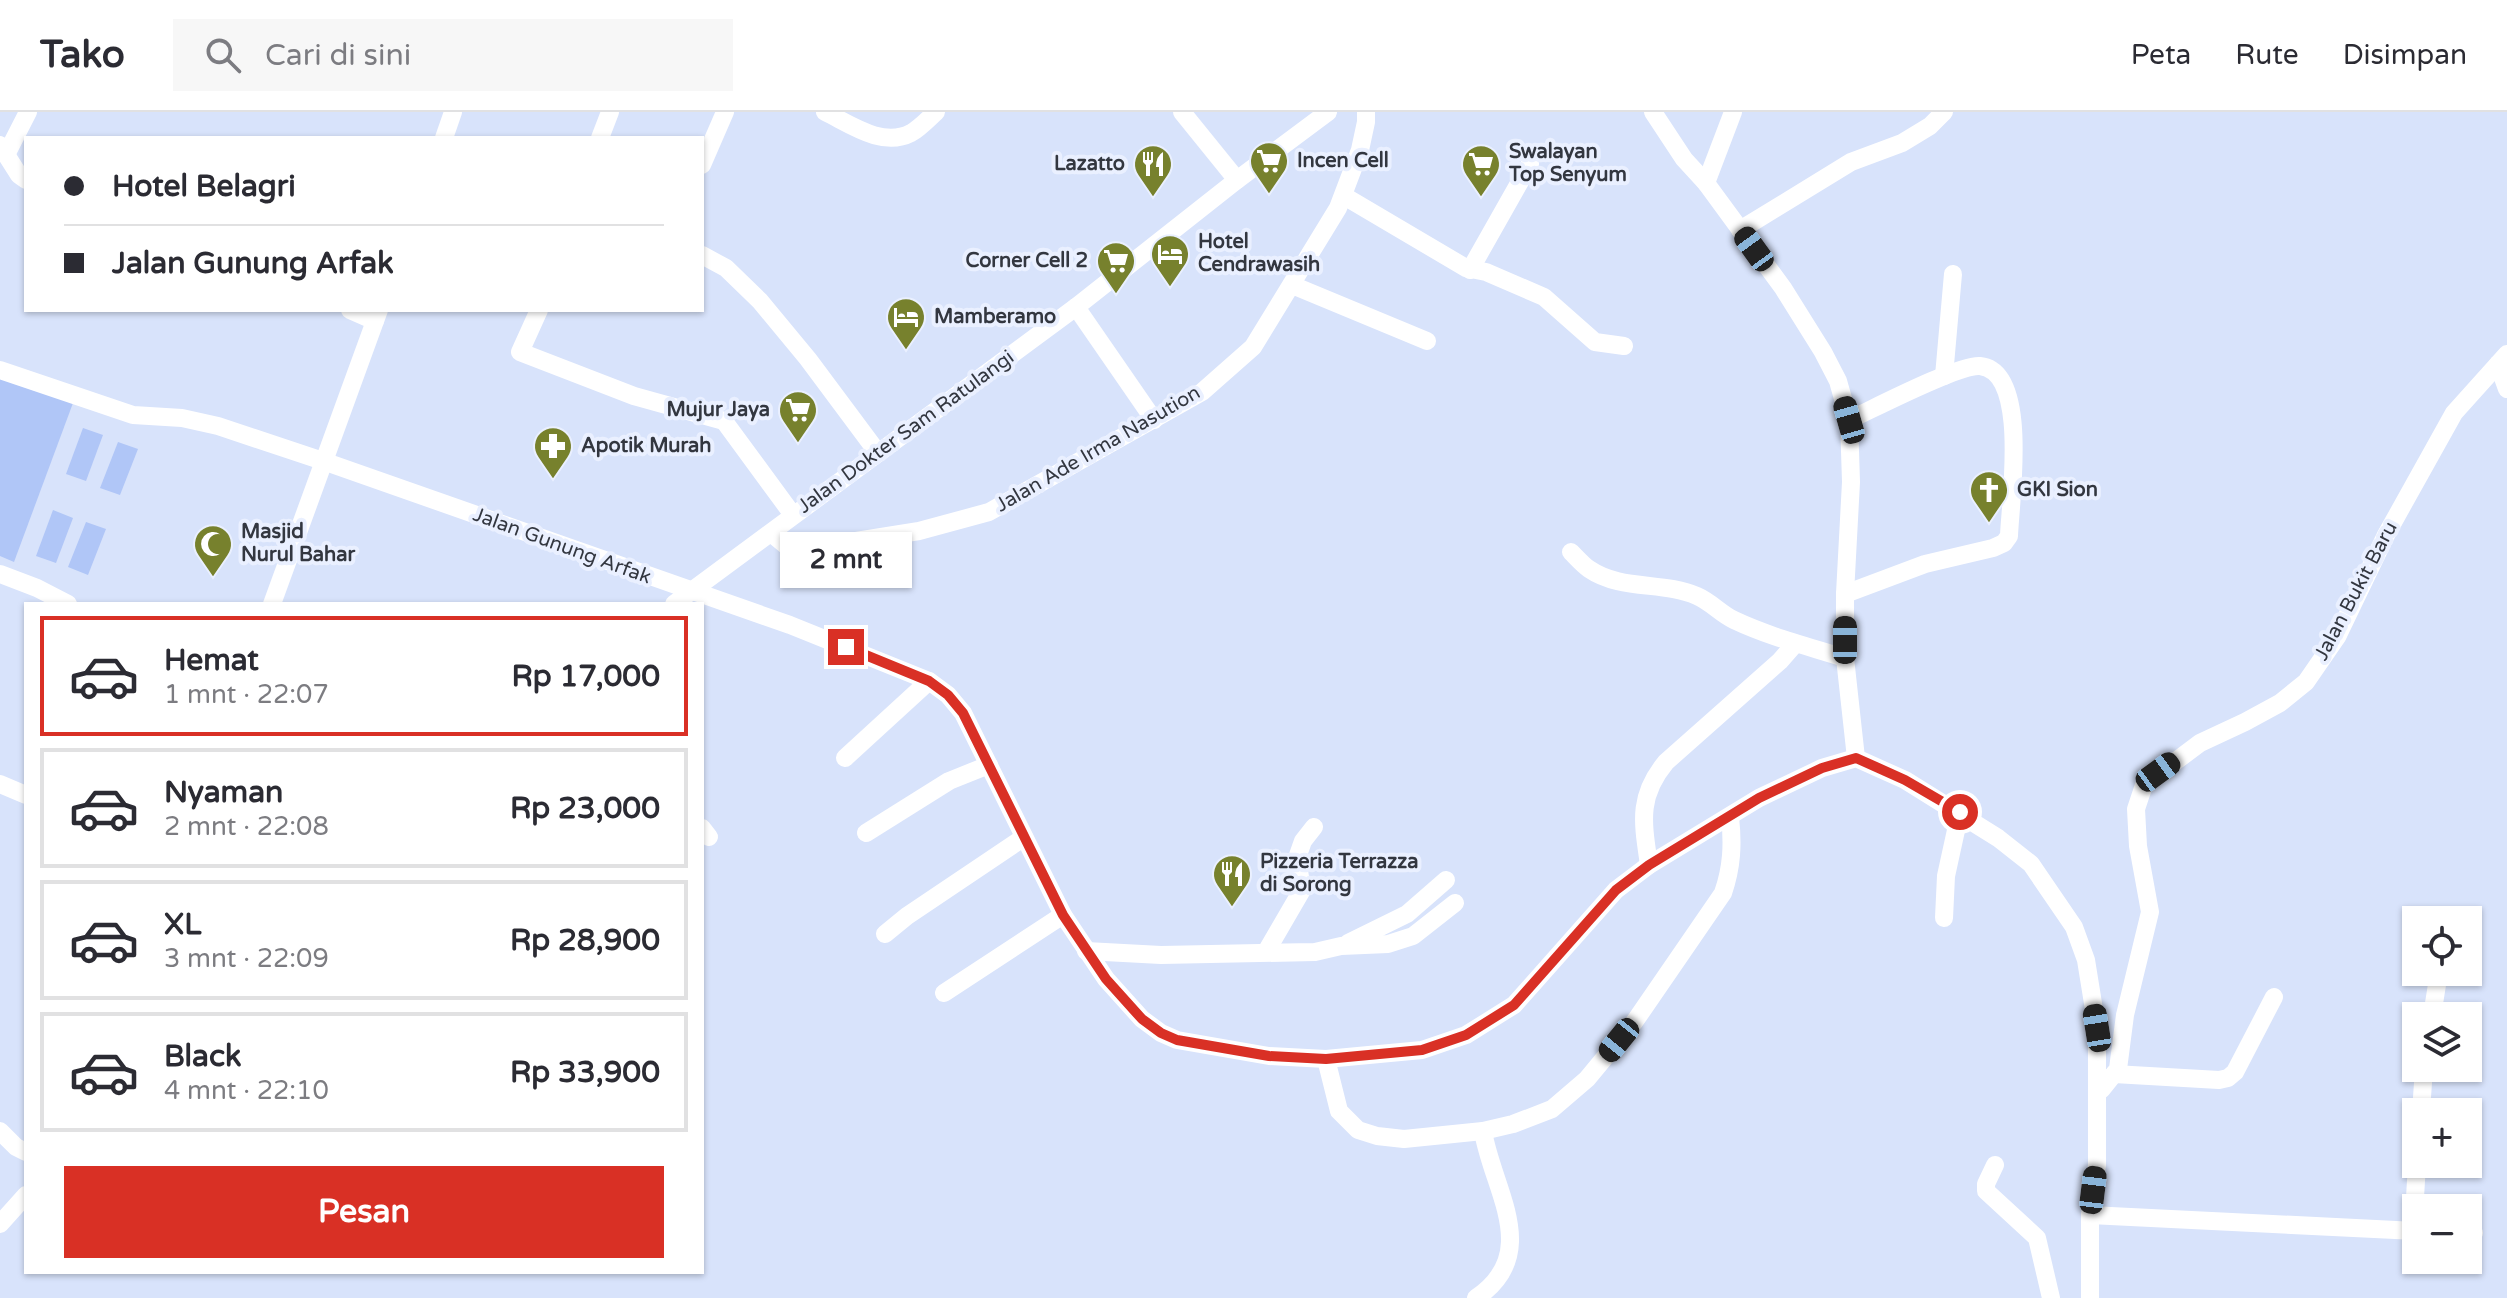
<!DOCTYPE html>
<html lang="id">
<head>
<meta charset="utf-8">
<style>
	body { margin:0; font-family:"Varela Round",sans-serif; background:#f7f7f7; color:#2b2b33; height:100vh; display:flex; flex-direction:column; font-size:30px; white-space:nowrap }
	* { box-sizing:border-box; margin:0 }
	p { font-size:26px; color:#7c7c81 }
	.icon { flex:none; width:44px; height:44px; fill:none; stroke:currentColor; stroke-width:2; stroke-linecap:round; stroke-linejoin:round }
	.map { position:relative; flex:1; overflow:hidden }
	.side { position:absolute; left:24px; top:490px; width:680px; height:672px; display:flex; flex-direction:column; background:#fff; border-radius:0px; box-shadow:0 2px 6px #0004 }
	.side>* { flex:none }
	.guide { position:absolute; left:24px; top:24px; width:680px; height:176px; border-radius:0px; box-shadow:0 2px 6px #0004; display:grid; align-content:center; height:176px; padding:0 40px; background:#fff }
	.tools { position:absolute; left:2402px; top:794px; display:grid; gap:16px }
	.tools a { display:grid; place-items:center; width:80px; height:80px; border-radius:0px; background:#fff; box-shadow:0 2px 6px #0004; font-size:40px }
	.end { position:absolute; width:36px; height:36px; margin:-18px; border:10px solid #d93025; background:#fff; box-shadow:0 0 0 4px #fff }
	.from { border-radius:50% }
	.bubble { position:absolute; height:56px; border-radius:0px; background:#fff; box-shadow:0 2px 6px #0004; font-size:26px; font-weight:800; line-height:56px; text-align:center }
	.car { position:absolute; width:24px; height:48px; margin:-24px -12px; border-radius:10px; box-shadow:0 0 6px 2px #0007; background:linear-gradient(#222 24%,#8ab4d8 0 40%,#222 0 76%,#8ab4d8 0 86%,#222 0) }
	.guide b { display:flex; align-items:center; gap:28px; height:76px; font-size:30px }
	.guide b+b { border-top:2px solid #e1e1e2 }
	.guide i { width:20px; height:20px; background:#2b2b33 }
	ul { padding:14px 0 0; list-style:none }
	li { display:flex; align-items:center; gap:24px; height:120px; margin:0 16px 12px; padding:0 24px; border:4px solid #e1e1e2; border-radius:0px }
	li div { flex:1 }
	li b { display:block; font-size:30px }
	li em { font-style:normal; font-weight:800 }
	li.selected { border-color:#d93025 }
	li>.icon { width:72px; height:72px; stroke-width:1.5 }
	.button { display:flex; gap:16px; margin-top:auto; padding:16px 40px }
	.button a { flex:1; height:92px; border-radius:0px; background:#d93025; color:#fff; font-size:32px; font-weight:800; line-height:92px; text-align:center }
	header { display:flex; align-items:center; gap:48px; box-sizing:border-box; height:112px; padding:0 40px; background:#fff; border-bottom:2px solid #e1e1e2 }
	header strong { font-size:38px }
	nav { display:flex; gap:44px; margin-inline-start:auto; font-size:28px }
	.search { width:560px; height:72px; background:#f7f7f7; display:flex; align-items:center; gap:20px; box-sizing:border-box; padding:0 28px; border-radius:0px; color:#7c7c81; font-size:30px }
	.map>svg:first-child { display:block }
	.green { fill:#b0c6f7 }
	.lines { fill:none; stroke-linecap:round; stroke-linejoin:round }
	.minor { stroke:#fff; stroke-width:18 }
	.route { stroke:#d93025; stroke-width:10 }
	.labels { text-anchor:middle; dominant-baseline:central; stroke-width:8; stroke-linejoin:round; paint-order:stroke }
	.poi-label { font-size:20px; font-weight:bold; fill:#333740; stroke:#eaf0ff; text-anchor:start }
	.street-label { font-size:20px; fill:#333740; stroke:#eaf0ff }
</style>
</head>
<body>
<header>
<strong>Tako</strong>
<div class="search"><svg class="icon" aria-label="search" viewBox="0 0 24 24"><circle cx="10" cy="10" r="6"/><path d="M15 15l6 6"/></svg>Cari di sini</div>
<nav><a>Peta</a><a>Rute</a><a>Disimpan</a></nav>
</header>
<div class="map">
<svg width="2507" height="1186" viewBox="0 0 2507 1186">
	<rect width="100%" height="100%" fill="#d8e3fb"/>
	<g class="green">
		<path d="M0,265L73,291L14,450L0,444Z"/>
		<path d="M83,316L103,323L86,369L66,362Z"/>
		<path d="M118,330L138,337L120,383L100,376Z"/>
		<path d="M53,398L73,406L56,451L36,444Z"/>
		<path d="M86,410L106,417L88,463L68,455Z"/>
	</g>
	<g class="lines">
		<g class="minor">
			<path d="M825,0C850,12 882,36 911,21C920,16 928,7 936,0"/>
			<path d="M1182,0L1237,68"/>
			<path d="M1653,0L1684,47L1706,71L1783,176L1823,240L1838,269L1849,308L1851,370L1845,482V546L1856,646"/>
			<path d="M444,26L453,0"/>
			<path d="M600,26L610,0"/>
			<path d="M0,33L19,63L26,68"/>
			<path d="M7,41L28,0"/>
			<path d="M702,53L725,0"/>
			<path d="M1706,71L1733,0"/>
			<path d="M1344,84L1466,156L1486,160L1544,185L1595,230L1624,234"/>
			<path d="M1740,118L1851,50L1902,31L1930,14L1944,0"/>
			<path d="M702,143L726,156L760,189L808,247L878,341"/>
			<path d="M1470,158L1530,52"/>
			<path d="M1292,173L1427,229"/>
			<path d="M1076,195L1154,308"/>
			<path d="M350,198L375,209"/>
			<path d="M539,198L520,240L634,284L724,309L793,403"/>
			<path d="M2498,252L2507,277"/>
			<path d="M0,258L133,303L182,306L218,314L323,349L790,513L929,569L948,583L963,601L1063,803L1106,867L1142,907L1161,921L1177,928L1269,944L1326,947L1422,938L1466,923L1514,893L1616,778L1649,753L1759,686L1822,656L1856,646L1905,668L1998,726L2031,752L2074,815L2086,848L2097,916V1053L2090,1103V1186"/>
			<path d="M1944,264L1953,162"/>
			<path d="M771,421L788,435L812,436L919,419L989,400L1202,280L1253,235L1338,96L1360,38L1366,10V0"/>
			<path d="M1571,440C1577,446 1583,453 1589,457C1621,479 1663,469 1697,484C1711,490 1721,502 1734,508C1770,525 1807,534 1845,546"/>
			<path d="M0,462L37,476L68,492"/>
			<path d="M1845,482L1925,452L1993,436L2004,431L2009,424C2010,390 2030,259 1980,254C1959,252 1873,297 1849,308"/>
			<path d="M272,492L379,198"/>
			<path d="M674,492L1076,195L1237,68L1328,0"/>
			<path d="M845,646L929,569"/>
			<path d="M0,672L26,683"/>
			<path d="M702,716L709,725"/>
			<path d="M866,721L949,669L989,653"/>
			<path d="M1649,753C1643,711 1637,685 1666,650L1780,549L1794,533"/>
			<path d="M1944,806L1946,764L1960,700"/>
			<path d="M885,822L907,804L1023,726"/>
			<path d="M1348,831L1407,802L1446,768"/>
			<path d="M1086,839L1161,843L1315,840L1341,834L1388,832L1413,824L1455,791"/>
			<path d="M1266,840L1302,778L1297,746L1303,729L1314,715"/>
			<path d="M944,881L1063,803"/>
			<path d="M2432,904L2439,860"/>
			<path d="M1326,947L1339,999L1358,1018L1377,1024L1404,1027L1483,1019L1513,1012L1552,997L1587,967L1635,909L1723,781C1732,755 1733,732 1730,705"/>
			<path d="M2114,962L2219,968L2228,966L2235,960L2274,885"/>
			<path d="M2097,981L2102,977L2118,957L2125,903L2150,800L2138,734L2136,697L2144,673L2200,631L2245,610L2280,591L2306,570L2337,525L2386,423L2454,301L2507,242"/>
			<path d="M2421,1000L2424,956"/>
			<path d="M0,1019L16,1035L26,1040"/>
			<path d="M1995,1053L1986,1072V1079L2037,1126L2051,1186"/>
			<path d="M2090,1103L2416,1119"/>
			<path d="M0,1112L26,1083"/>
			<path d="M2413,1119L2417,1052"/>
			<path d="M2468,1121H2474"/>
			<path d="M1476,1186C1543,1141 1492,1077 1483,1019"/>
		</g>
	</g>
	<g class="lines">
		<path class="route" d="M846,535L929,569L948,583L963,601L1063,803L1106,867L1142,907L1161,921L1177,928L1269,944L1326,947L1422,938L1466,923L1514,893L1616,778L1649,753L1759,686L1822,656L1856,646L1905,668L1960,700"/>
	</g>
	<defs>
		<symbol id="supermarket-pin" viewBox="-11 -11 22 30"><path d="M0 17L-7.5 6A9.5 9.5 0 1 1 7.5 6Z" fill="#77812d" stroke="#eaf0ff"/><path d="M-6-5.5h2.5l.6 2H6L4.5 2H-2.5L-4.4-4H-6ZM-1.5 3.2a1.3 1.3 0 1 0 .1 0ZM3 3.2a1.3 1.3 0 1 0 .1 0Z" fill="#fff"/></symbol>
		<symbol id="restaurant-pin" viewBox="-11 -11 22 30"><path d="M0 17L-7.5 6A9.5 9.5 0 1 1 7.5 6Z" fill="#77812d" stroke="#eaf0ff"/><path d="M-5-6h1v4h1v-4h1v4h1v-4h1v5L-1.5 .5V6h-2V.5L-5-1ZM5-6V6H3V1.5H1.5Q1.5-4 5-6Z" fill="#fff"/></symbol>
		<symbol id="hotel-pin" viewBox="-11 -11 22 30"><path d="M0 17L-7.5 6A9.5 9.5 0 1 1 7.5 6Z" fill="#77812d" stroke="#eaf0ff"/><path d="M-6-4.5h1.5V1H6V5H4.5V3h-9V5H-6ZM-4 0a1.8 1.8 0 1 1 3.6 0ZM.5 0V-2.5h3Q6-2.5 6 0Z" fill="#fff"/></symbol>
		<symbol id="pharmacy-pin" viewBox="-11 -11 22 30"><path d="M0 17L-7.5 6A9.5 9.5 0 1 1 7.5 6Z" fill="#77812d" stroke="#eaf0ff"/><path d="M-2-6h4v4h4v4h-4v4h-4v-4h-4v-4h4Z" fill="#fff"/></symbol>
		<symbol id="church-pin" viewBox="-11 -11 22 30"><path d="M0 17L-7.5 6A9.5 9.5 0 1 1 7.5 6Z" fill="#77812d" stroke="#eaf0ff"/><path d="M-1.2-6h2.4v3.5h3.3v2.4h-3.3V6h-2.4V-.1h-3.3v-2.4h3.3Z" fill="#fff"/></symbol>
		<symbol id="mosque-pin" viewBox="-11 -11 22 30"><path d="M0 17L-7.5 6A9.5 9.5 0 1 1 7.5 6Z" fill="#77812d" stroke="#eaf0ff"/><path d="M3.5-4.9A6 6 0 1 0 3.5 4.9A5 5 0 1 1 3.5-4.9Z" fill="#fff"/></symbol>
	</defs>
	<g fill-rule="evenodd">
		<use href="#supermarket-pin" x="1247" y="27" width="44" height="60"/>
		<use href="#restaurant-pin" x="1131" y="30" width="44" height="60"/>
		<use href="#supermarket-pin" x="1459" y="30" width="44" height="60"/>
		<use href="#hotel-pin" x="1148" y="120" width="44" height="60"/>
		<use href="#supermarket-pin" x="1094" y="127" width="44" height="60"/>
		<use href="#hotel-pin" x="884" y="183" width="44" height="60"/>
		<use href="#supermarket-pin" x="776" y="276" width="44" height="60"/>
		<use href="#pharmacy-pin" x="531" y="312" width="44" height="60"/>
		<use href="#church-pin" x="1967" y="356" width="44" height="60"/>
		<use href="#mosque-pin" x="191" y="410" width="44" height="60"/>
		<use href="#restaurant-pin" x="1210" y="740" width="44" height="60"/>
	</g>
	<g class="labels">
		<g class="poi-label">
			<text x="1509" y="40">Swalayan<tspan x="1509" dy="23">Top Senyum</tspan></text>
			<text x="1297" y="49">Incen Cell</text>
			<text x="1125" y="52" text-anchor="end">Lazatto</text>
			<text x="1198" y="130">Hotel<tspan x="1198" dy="23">Cendrawasih</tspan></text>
			<text x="1088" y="149" text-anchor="end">Corner Cell 2</text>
			<text x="934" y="205">Mamberamo</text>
			<text x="770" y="298" text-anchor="end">Mujur Jaya</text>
			<text x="581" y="334">Apotik Murah</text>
			<text x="2017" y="378">GKI Sion</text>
			<text x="241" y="420">Masjid<tspan x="241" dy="23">Nurul Bahar</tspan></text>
			<text x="1260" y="750">Pizzeria Terrazza<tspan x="1260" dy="23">di Sorong</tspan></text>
		</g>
		<g class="street-label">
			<text transform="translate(906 320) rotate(-36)">Jalan Dokter Sam Ratulangi</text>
			<text transform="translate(1098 337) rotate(-30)">Jalan Ade Irma Nasution</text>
			<text transform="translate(562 434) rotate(20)">Jalan Gunung Arfak</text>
			<text transform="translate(2356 479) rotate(-62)">Jalan Bukit Baru</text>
		</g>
	</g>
</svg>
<div class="tools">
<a><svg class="icon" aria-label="locate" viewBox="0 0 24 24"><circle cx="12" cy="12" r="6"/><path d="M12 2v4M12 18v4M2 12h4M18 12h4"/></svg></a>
<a><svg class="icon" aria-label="layers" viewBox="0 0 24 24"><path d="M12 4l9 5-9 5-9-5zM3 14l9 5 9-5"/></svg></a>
<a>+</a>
<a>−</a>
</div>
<i class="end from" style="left:1960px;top:700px"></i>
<i class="end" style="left:846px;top:535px"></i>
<div class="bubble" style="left:780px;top:420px;width:132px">2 mnt</div>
<i class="car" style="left:1754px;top:137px;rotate:324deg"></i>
<i class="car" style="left:1849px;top:308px;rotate:344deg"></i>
<i class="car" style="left:1845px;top:528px;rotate:0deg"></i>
<i class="car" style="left:2158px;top:660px;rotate:54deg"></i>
<i class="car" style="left:2097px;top:916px;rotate:351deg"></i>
<i class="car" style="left:1619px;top:928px;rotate:219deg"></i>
<i class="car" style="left:2093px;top:1078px;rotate:7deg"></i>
<div class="guide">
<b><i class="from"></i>Hotel Belagri</b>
<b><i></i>Jalan Gunung Arfak</b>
</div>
<section class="side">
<ul>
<li class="selected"><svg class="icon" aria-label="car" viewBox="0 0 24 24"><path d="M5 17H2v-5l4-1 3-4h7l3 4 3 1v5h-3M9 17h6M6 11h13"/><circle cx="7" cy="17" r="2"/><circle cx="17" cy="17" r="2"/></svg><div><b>Hemat</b><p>1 mnt · 22:07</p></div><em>Rp 17,000</em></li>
<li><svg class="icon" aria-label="car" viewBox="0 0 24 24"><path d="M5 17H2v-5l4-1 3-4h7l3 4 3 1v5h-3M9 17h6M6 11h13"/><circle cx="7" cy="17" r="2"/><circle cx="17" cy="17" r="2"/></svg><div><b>Nyaman</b><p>2 mnt · 22:08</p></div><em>Rp 23,000</em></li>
<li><svg class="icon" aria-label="car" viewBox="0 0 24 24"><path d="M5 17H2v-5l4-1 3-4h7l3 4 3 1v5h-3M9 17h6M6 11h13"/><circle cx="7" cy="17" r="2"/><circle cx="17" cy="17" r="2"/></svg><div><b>XL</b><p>3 mnt · 22:09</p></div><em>Rp 28,900</em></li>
<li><svg class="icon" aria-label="car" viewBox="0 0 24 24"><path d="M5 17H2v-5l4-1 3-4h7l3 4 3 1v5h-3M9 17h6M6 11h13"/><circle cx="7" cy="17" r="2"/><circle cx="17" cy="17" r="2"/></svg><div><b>Black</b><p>4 mnt · 22:10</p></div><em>Rp 33,900</em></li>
</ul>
<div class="button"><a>Pesan</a></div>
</section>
</div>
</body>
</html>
